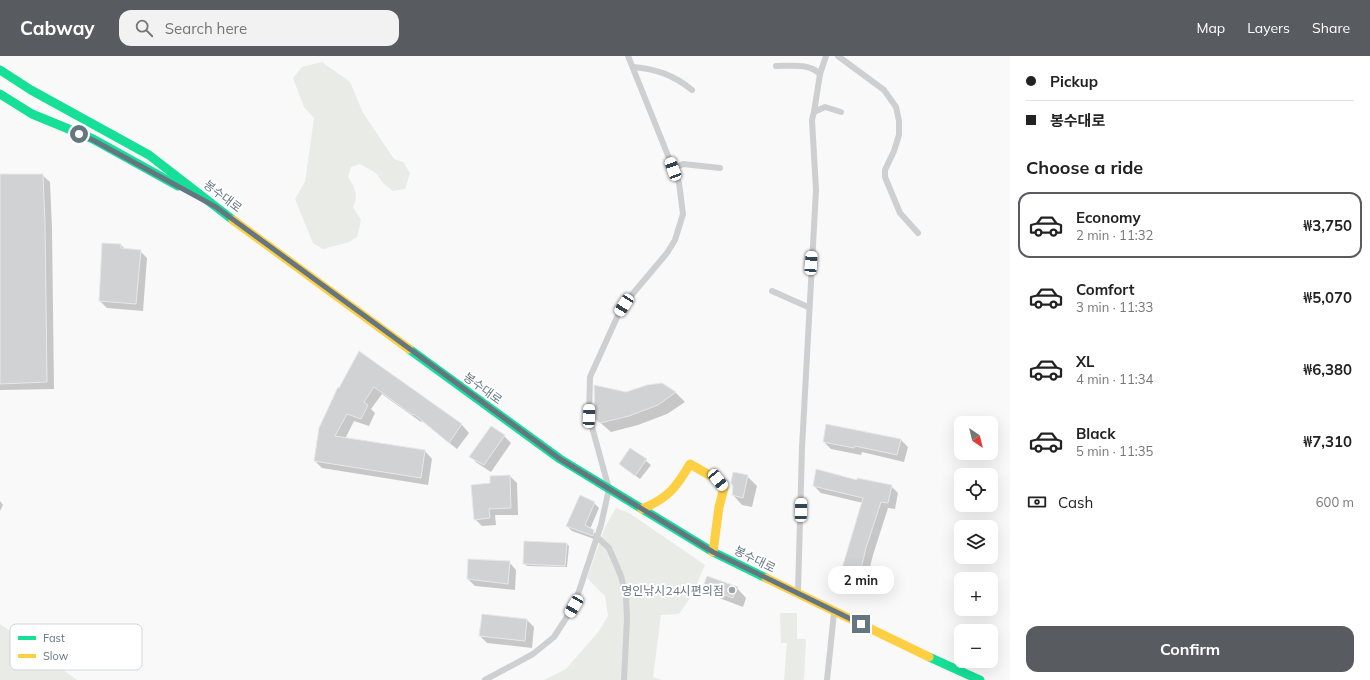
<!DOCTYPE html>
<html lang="en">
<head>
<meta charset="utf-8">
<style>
	body { margin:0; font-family:Mulish,"Noto Sans KR",sans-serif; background:#f2f2f2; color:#222; height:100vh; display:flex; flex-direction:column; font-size:15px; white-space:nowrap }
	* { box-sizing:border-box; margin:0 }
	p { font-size:13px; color:#767676 }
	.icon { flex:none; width:22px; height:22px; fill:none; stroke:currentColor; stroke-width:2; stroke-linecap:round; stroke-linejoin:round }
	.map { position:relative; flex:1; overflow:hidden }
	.panel { display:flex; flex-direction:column; background:#fff; width:360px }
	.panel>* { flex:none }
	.top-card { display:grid; align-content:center; height:88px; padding:0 16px; background:#fff }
	.needle { width:26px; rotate:145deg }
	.controls { position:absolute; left:954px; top:360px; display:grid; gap:8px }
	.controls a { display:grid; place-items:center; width:44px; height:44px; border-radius:8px; background:#fff; box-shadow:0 4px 16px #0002; font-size:20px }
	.end { position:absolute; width:18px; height:18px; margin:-9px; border:5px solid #657683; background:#fff; box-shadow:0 0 0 2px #fff }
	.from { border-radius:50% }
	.bubble { position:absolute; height:28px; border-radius:12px; background:#fff; box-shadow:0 4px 16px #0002; font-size:13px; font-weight:700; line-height:28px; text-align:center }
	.car { position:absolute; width:12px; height:24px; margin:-12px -6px; border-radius:5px; box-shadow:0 0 3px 1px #0007; background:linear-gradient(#fff 24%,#345 0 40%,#fff 0 76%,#345 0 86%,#fff 0) }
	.top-card b { display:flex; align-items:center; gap:14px; height:38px; font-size:15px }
	.top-card b+b { border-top:1px solid #e0e0e0 }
	.top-card i { width:10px; height:10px; background:#222 }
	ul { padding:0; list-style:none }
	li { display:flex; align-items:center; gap:12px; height:66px; margin:0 8px 6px; padding:0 8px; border:2px solid transparent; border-radius:12px }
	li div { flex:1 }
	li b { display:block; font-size:15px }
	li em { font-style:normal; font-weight:700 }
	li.on { border-color:#585c60 }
	li>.icon { width:36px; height:36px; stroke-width:1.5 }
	h2 { padding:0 16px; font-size:18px; line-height:48px }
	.pay { display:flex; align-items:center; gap:10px; height:44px; padding:0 16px; font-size:15px }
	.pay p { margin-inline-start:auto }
	.cta { display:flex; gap:8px; margin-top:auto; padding:8px 16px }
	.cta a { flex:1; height:46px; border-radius:12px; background:#585c60; color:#fff; font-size:16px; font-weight:700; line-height:46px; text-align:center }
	header { display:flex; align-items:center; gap:24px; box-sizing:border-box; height:56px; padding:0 20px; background:#585c60; color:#fff }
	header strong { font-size:19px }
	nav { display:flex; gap:22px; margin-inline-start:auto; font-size:14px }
	.search { width:280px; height:36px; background:#f2f2f2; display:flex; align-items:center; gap:10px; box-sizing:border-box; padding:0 14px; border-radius:12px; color:#767676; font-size:15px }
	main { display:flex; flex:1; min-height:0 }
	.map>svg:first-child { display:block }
	.green { fill:#e8ebe6 }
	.shadow { fill:#0003 }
	.building { fill:#d0d2d3; stroke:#e8e8e8 }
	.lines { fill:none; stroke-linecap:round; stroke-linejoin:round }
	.lane { stroke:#cecfd0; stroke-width:6 }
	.fast { stroke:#16e098; stroke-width:9 }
	.slow { stroke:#ffcf43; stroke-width:9 }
	.route { stroke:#657683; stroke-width:5 }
	.poi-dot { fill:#99a4ac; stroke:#fff; stroke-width:1.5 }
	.labels { text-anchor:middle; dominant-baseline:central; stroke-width:4; stroke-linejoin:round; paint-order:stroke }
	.street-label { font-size:12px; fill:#657683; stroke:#fff }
	.poi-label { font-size:12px; fill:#657683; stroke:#fff; text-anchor:end }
	.key { fill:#fff; stroke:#d1d6da; stroke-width:1 }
	.key-label { font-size:11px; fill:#657683 }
</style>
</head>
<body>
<header>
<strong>Cabway</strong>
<div class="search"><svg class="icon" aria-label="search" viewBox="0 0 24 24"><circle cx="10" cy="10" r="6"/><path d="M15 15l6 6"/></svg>Search here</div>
<nav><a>Map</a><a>Layers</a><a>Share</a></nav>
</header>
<main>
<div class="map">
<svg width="1010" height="624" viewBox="0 0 1010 624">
	<rect width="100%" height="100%" fill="#f9f9f9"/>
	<g class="green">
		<path d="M322,6L350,26L363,57L394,103L403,106L410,117L405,133L393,135L383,127L376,117L360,108L351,111L348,121C355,132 359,139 353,151L361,164L357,181L349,186L323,193L313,187L295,143L305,126L314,62L304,51L293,22L302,11Z"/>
		<path d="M616,452L629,457L705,509L692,539L679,558L661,559L653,621L662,624H544L566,613L599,575L608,560L605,540L587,522L605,471Z"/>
		<path d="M780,557H797V583H806L804,624H784L787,587H781Z"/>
		<path d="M0,568L77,624H0Z"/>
	</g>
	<g class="shadow">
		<path d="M0,119H42L50,126L52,173L54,333L0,334Z"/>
		<path d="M121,189L126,194L140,195L147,202L143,255L107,252L100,245Z"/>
		<path d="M360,296L462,369L469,377L457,393L422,365L421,366L382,338L371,353L375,357L369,370L354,365L345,383L425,395L432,403L428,429L322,412L315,405L340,333Z"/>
		<path d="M662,328L676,337L685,346L667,358L638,369L611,376L596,363L626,337Z"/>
		<path d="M504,380L511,387L491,416L477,407L470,400Z"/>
		<path d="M901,384L908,391L904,406L862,396L861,399L831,393L824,386Z"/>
		<path d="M631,393L651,409L640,423L625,412Z"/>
		<path d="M510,420L517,427L518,459H495L496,469L482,470L475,463L491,428Z"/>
		<path d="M747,420L757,430L752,451L742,449L733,439Z"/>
		<path d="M858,425L891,430L898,437L895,453L888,452L873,499L865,531L848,525L841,518L863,447L821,437L814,430Z"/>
		<path d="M0,445L3,449L0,455Z"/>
		<path d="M594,447L599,452L590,473L598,480L597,484L572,475L567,470Z"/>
		<path d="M567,488L569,490L567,511L527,510L525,508Z"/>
		<path d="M509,506L516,514L515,534L475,530L468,523Z"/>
		<path d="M704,531L737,532L746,542L743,551L714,540Z"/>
		<path d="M527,564L534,571L532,592L487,587L480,580Z"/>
	</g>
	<g class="building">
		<path d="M0,118H43L45,166L47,326L0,328Z"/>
		<path d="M102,187L121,188V192L141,194L136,248L99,245Z"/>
		<path d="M359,295L462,368L449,387L414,358L413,359L374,331L364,346L368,349L361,363L347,358L335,380L425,394L421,422L314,405L319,372L338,331L339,332Z"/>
		<path d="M662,327L676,336L658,349L629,360L600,367L595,363L594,329L626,336L647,329Z"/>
		<path d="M826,368L901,383L897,399L855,390L854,392L823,386Z"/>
		<path d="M491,370L505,379L484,409L469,401Z"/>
		<path d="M630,392L647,403L635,420L619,408Z"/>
		<path d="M816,413L857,424V422L892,429L888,447L881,446L866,492L858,525L840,519L863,442L813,430Z"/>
		<path d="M733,416L748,419L743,442L732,439L733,431L731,426Z"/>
		<path d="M510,419L511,452L489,453L490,462L474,464L471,429L490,427V420Z"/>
		<path d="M580,439L595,446L585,469L594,474L593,480L566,470Z"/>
		<path d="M524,485L567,487L565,510L523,508Z"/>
		<path d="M468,503L510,505L508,528L467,523Z"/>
		<path d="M707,520L738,531L733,542L703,531Z"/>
		<path d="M482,558L527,563L525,585L479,580Z"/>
	</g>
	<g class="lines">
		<g class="lane">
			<path d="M838,0L884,34L896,51L899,65V79L894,95L885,114V121L900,157L918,177"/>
			<path d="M776,10C790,10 809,7 820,18"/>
			<path d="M633,11C656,13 674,19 692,34"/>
			<path d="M814,56L820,18L826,0"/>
			<path d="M673,113L683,108L720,112"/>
			<path d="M772,235L808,251"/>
			<path d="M598,482L609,492L621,520L626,541L627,563L624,624"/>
			<path d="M798,536L802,392L816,134L812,64L814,56L825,51L841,56"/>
			<path d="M485,624L533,598L554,581L574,550L601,469L609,433L589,360L590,321L619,257L630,241L667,197L675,184L683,158L679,127L628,0"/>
			<path d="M827,624L834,557"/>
		</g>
		<g class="fast">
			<path d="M0,14L31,34L149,99L233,164"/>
			<path d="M0,38L32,58L93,83L178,130"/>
			<path d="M409,293L560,403L713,496L766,522"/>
			<path d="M929,601L980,624"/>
		</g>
		<g class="slow">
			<path d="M233,164L409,293"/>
			<path d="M642,453C668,442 676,432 690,408L718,424L724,432L719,451L713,496"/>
			<path d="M766,522L929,601"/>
		</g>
	</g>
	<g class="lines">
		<path class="route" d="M79,78L93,84L216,151L560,403L713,496L861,568"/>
	</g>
	<circle class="poi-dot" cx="732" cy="534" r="4"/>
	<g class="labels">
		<g class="street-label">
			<text transform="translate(223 140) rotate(37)">봉수대로</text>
			<text transform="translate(483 332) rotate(36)">봉수대로</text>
			<text transform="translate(755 503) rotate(26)">봉수대로</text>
		</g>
		<g class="poi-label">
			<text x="724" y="534">명인낚시24시편의점</text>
		</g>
	</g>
	<rect x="10" y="568" width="132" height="46" rx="6" class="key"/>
	<rect x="18" y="580" width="18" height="4" fill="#16e098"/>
	<rect x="18" y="598" width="18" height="4" fill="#ffcf43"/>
	<g class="key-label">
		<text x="43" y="586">Fast</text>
		<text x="43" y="604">Slow</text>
	</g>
</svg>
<div class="controls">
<a><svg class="needle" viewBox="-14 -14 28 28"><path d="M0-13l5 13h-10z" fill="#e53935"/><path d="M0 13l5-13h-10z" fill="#767676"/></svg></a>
<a><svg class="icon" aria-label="locate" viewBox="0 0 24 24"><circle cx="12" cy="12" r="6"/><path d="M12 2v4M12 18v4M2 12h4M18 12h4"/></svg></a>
<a><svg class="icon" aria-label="layers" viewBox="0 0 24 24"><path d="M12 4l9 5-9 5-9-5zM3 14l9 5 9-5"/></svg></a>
<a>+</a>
<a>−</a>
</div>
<i class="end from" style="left:79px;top:78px"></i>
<i class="end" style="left:861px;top:568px"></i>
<div class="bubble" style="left:828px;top:510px;width:66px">2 min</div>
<i class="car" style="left:673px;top:113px;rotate:340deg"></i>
<i class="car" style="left:811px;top:207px;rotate:4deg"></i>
<i class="car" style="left:624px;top:249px;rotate:213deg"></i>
<i class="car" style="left:589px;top:360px;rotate:2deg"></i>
<i class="car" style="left:718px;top:424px;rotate:141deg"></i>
<i class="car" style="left:801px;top:454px;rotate:1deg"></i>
<i class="car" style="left:574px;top:550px;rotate:210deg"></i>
</div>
<section class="panel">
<div class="top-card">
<b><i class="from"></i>Pickup</b>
<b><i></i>봉수대로</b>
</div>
<h2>Choose a ride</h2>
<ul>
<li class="on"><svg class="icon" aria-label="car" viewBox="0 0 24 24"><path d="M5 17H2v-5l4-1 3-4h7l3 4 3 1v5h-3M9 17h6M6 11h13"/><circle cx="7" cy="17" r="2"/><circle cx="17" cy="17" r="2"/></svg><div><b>Economy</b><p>2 min · 11:32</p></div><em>₩3,750</em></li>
<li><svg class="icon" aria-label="car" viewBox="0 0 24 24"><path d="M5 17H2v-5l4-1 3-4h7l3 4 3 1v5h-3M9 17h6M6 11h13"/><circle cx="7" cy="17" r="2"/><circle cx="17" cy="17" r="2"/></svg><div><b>Comfort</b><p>3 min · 11:33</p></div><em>₩5,070</em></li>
<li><svg class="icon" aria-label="car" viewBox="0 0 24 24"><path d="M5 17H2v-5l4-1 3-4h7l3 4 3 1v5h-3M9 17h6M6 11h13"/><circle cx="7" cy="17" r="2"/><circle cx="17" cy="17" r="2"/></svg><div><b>XL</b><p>4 min · 11:34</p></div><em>₩6,380</em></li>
<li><svg class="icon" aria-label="car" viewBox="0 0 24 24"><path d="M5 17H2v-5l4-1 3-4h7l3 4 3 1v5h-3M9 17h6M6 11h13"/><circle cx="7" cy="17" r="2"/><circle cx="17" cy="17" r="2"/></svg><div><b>Black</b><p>5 min · 11:35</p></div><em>₩7,310</em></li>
</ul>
<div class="pay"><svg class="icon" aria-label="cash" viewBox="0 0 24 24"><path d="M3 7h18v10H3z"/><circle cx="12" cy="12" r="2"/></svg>Cash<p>600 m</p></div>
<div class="cta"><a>Confirm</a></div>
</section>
</main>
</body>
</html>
